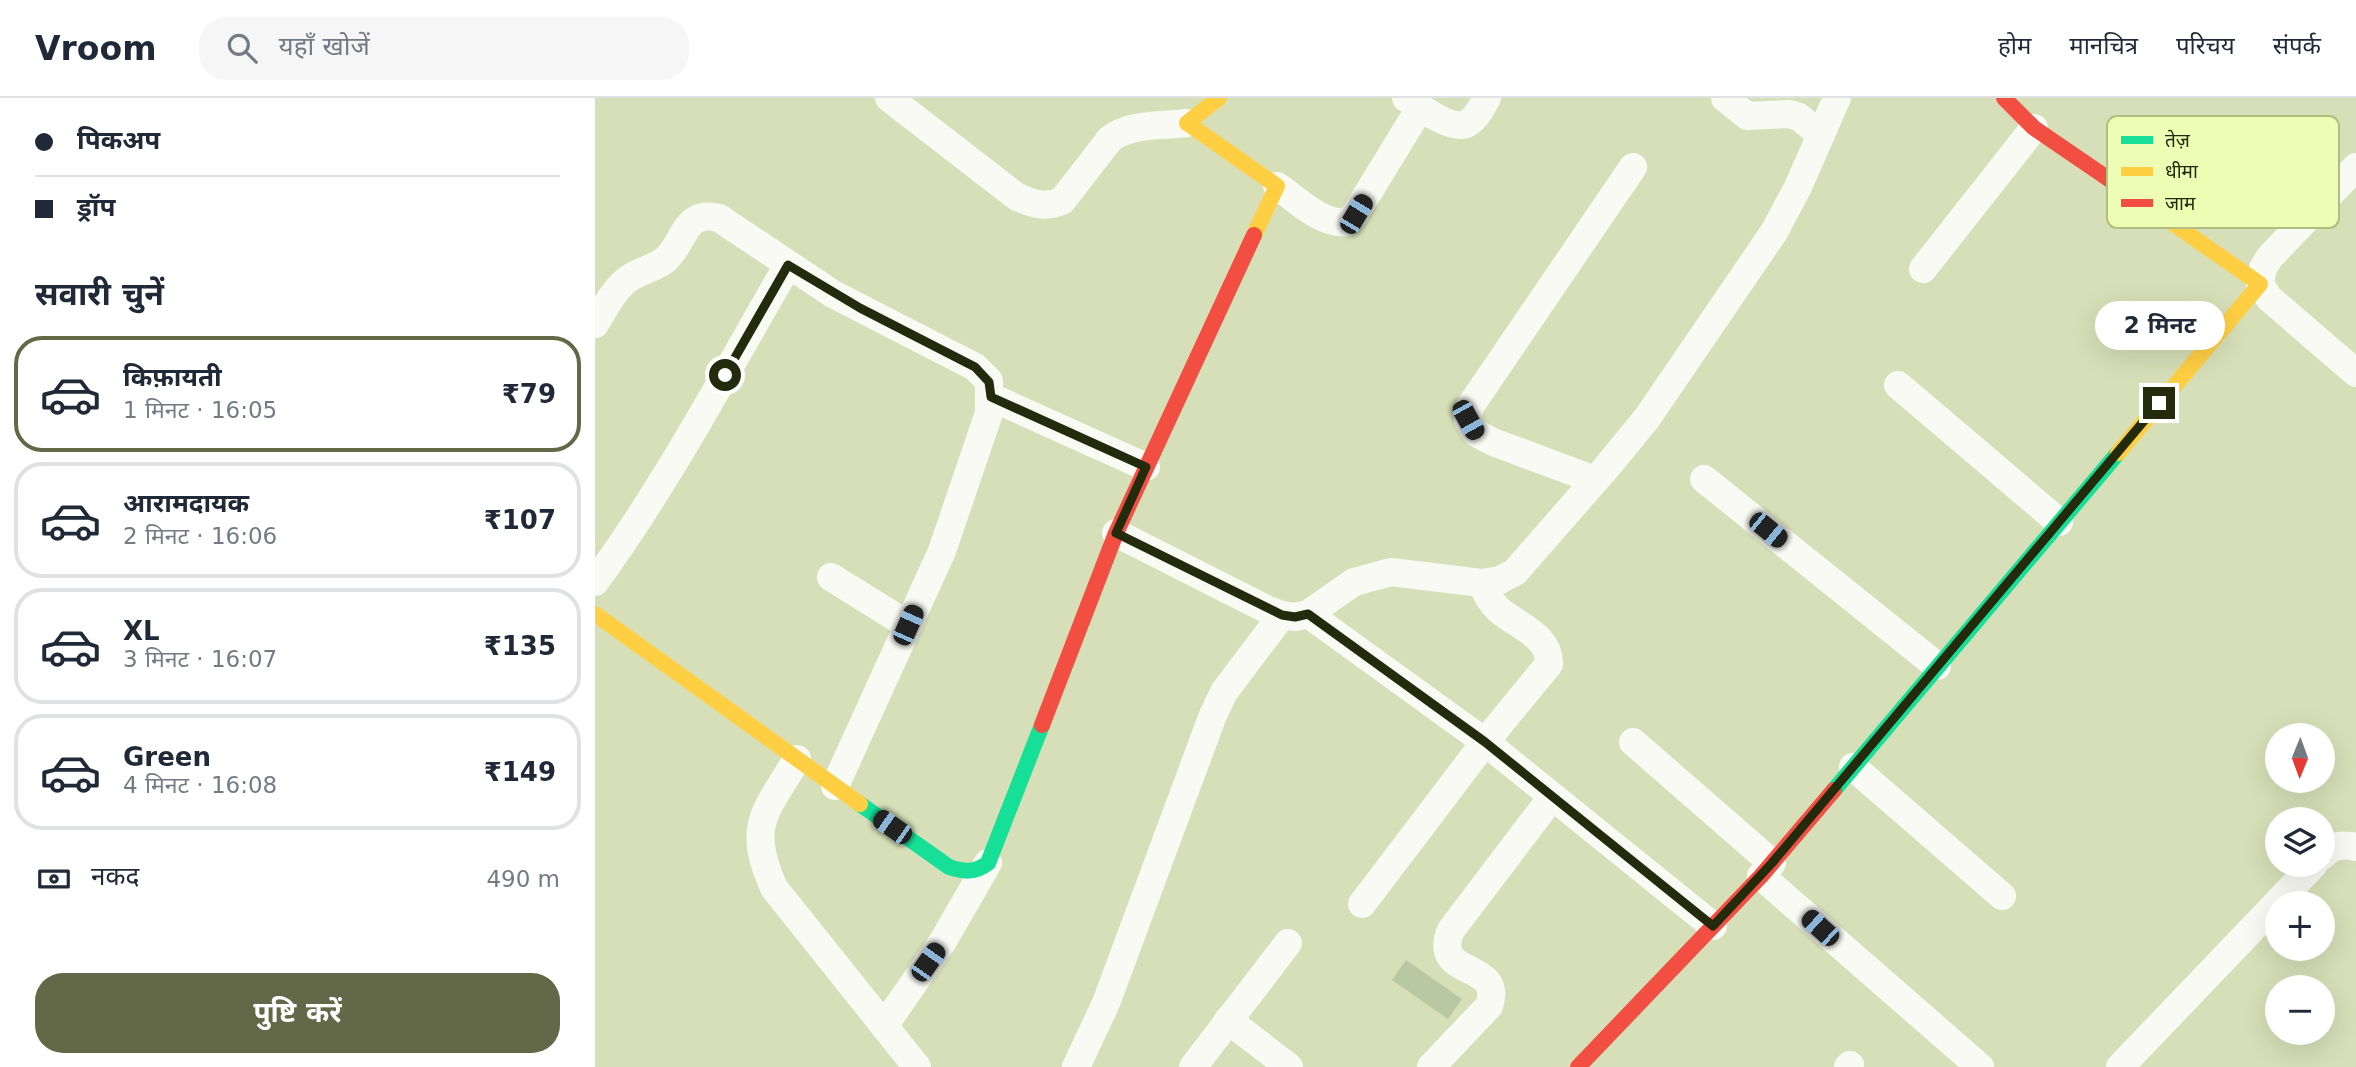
<!DOCTYPE html>
<html lang="hi">
<head>
<meta charset="utf-8">
<style>
	body { margin:0; font-family:"DejaVu Sans","Noto Sans Devanagari",sans-serif; background:#f6f6f7; color:#1f2937; height:100vh; display:flex; flex-direction:column; font-size:26px; white-space:nowrap }
	* { box-sizing:border-box; margin:0 }
	p { font-size:23px; color:#747a83 }
	.icon { flex:none; width:38px; height:38px; fill:none; stroke:currentColor; stroke-width:2; stroke-linecap:round; stroke-linejoin:round }
	.map { position:relative; flex:1; overflow:hidden }
	.side { display:flex; flex-direction:column; background:#fff; width:595px }
	.side>* { flex:none }
	.hud { display:grid; align-content:center; height:154px; padding:0 35px; background:#fff }
	.needle { width:46px; rotate:181deg }
	.tools { position:absolute; left:1670px; top:625px; display:grid; gap:14px }
	.tools a { display:grid; place-items:center; width:70px; height:70px; border-radius:50%; background:#fff; box-shadow:0 7px 28px #0002; font-size:35px }
	.end { position:absolute; width:32px; height:32px; margin:-16px; border:9px solid #242a0c; background:#fff; box-shadow:0 0 0 4px #fff }
	.from { border-radius:50% }
	.bubble { position:absolute; height:49px; border-radius:24px; background:#fff; box-shadow:0 7px 28px #0002; font-size:23px; font-weight:700; line-height:49px; text-align:center }
	.car { position:absolute; width:21px; height:42px; margin:-21px -10px; border-radius:9px; box-shadow:0 0 5px 2px #0007; background:linear-gradient(#222 24%,#8ab4d8 0 40%,#222 0 76%,#8ab4d8 0 86%,#222 0) }
	.hud b { display:flex; align-items:center; gap:24px; height:66px; font-size:26px }
	.hud b+b { border-top:2px solid #e0e1e3 }
	.hud i { width:18px; height:18px; background:#1f2937 }
	ul { padding:0; list-style:none }
	li { display:flex; align-items:center; gap:21px; height:116px; margin:0 14px 10px; padding:0 21px; border:4px solid #e0e1e3; border-radius:28px }
	li div { flex:1 }
	li b { display:block; font-size:26px }
	li em { font-style:normal; font-weight:700 }
	li.on { border-color:#636948 }
	li>.icon { width:63px; height:63px; stroke-width:1.5 }
	h2 { padding:0 35px; font-size:32px; line-height:84px }
	.pay { display:flex; align-items:center; gap:18px; height:77px; padding:0 35px; font-size:26px }
	.pay p { margin-inline-start:auto }
	.button { display:flex; gap:14px; margin-top:auto; padding:14px 35px }
	.button a { flex:1; height:80px; border-radius:28px; background:#636948; color:#fff; font-size:28px; font-weight:700; line-height:80px; text-align:center }
	header { display:flex; align-items:center; gap:42px; box-sizing:border-box; height:98px; padding:0 35px; background:#fff; border-bottom:2px solid #e0e1e3 }
	header strong { font-size:33px }
	nav { display:flex; gap:38px; margin-inline-start:auto; font-size:24px }
	.search { width:490px; height:63px; background:#f6f6f7; display:flex; align-items:center; gap:18px; box-sizing:border-box; padding:0 24px; border-radius:28px; color:#747a83; font-size:26px }
	main { display:flex; flex:1; min-height:0 }
	.map>svg:first-child { display:block }
	.building { fill:#b7c8a3 }
	.lines { fill:none; stroke-linecap:round; stroke-linejoin:round }
	.street { stroke:#f9faf4; stroke-width:28 }
	.fast { stroke:#16e098; stroke-width:16 }
	.slow { stroke:#ffcf43; stroke-width:16 }
	.jam { stroke:#f24e42; stroke-width:16 }
	.route { stroke:#242a0c; stroke-width:9 }
	.key { fill:#edfdb4; stroke:#b1be82; stroke-width:2 }
	.key-label { font-size:19px; fill:#242a0c }
</style>
</head>
<body>
<header>
<strong>Vroom</strong>
<div class="search"><svg class="icon" aria-label="search" viewBox="0 0 24 24"><circle cx="10" cy="10" r="6"/><path d="M15 15l6 6"/></svg>यहाँ खोजें</div>
<nav><a>होम</a><a>मानचित्र</a><a>परिचय</a><a>संपर्क</a></nav>
</header>
<main>
<section class="side">
<div class="hud">
<b><i class="from"></i>पिकअप</b>
<b><i></i>ड्रॉप</b>
</div>
<h2>सवारी चुनें</h2>
<ul>
<li class="on"><svg class="icon" aria-label="car" viewBox="0 0 24 24"><path d="M5 17H2v-5l4-1 3-4h7l3 4 3 1v5h-3M9 17h6M6 11h13"/><circle cx="7" cy="17" r="2"/><circle cx="17" cy="17" r="2"/></svg><div><b>किफ़ायती</b><p>1 मिनट · 16:05</p></div><em>₹79</em></li>
<li><svg class="icon" aria-label="car" viewBox="0 0 24 24"><path d="M5 17H2v-5l4-1 3-4h7l3 4 3 1v5h-3M9 17h6M6 11h13"/><circle cx="7" cy="17" r="2"/><circle cx="17" cy="17" r="2"/></svg><div><b>आरामदायक</b><p>2 मिनट · 16:06</p></div><em>₹107</em></li>
<li><svg class="icon" aria-label="car" viewBox="0 0 24 24"><path d="M5 17H2v-5l4-1 3-4h7l3 4 3 1v5h-3M9 17h6M6 11h13"/><circle cx="7" cy="17" r="2"/><circle cx="17" cy="17" r="2"/></svg><div><b>XL</b><p>3 मिनट · 16:07</p></div><em>₹135</em></li>
<li><svg class="icon" aria-label="car" viewBox="0 0 24 24"><path d="M5 17H2v-5l4-1 3-4h7l3 4 3 1v5h-3M9 17h6M6 11h13"/><circle cx="7" cy="17" r="2"/><circle cx="17" cy="17" r="2"/></svg><div><b>Green</b><p>4 मिनट · 16:08</p></div><em>₹149</em></li>
</ul>
<div class="pay"><svg class="icon" aria-label="cash" viewBox="0 0 24 24"><path d="M3 7h18v10H3z"/><circle cx="12" cy="12" r="2"/></svg>नकद<p>490 m</p></div>
<div class="button"><a>पुष्टि करें</a></div>
</section>
<div class="map">
<svg width="1761" height="969" viewBox="0 0 1761 969">
	<rect width="100%" height="100%" fill="#d7dfb8"/>
	<path class="building" d="M811,862L867,901L853,921L797,882Z"/>
	<g class="lines">
		<g class="street">
			<path d="M294,0L422,99C439,106 449,110 467,103L515,41C535,25 567,28 592,25"/>
			<path d="M811,0C824,9 856,32 871,26C881,21 887,9 892,0"/>
			<path d="M1130,0L1152,18L1194,16L1204,19L1226,37"/>
			<path d="M1761,69L1674,160L1668,170L1665,186L1674,200L1761,275"/>
			<path d="M682,88C703,102 726,127 752,124L760,116L825,10"/>
			<path d="M1328,171L1439,30"/>
			<path d="M0,226C10,210 20,189 36,179C47,172 60,170 70,162C91,144 88,111 124,120L238,196L380,269L394,283V315L347,453L240,688"/>
			<path d="M1303,287L1464,424"/>
			<path d="M396,299L551,369"/>
			<path d="M1109,381L1342,568"/>
			<path d="M1000,382L898,344L881,335L873,322L874,310L1038,69"/>
			<path d="M521,435L671,511L687,517L700,519L713,516L759,484L796,474L886,485L905,482L920,474L1011,370L1052,320L1179,134L1203,89L1242,0"/>
			<path d="M236,479L313,527"/>
			<path d="M0,484C73,384 131,274 193,167"/>
			<path d="M713,516L890,644L1118,828"/>
			<path d="M1038,644L1177,765"/>
			<path d="M202,661C170,715 151,727 179,790L322,969"/>
			<path d="M1258,669L1407,798"/>
			<path d="M1727,758C1737,747 1747,746 1761,749"/>
			<path d="M1166,778L1385,969"/>
			<path d="M1682,805L1719,766"/>
			<path d="M767,806L890,644L954,566C955,538 923,528 904,512C896,505 891,495 886,485"/>
			<path d="M633,922L694,969"/>
			<path d="M289,928L348,843L393,765"/>
			<path d="M481,969L511,905L618,617L629,594L687,517"/>
			<path d="M598,969L693,845"/>
			<path d="M836,969L894,908C910,861 835,882 856,832L957,699"/>
			<path d="M1253,969L1255,967"/>
			<path d="M1525,969L1682,805"/>
		</g>
		<g class="fast">
			<path d="M1239,692L1523,355"/>
			<path d="M265,706L354,769C369,774 380,775 393,765L447,627"/>
		</g>
		<g class="slow">
			<path d="M624,0L592,25L682,88L659,137"/>
			<path d="M1523,355L1665,186L1537,97"/>
			<path d="M0,516L265,706"/>
		</g>
		<g class="jam">
			<path d="M1409,0L1439,30L1537,97"/>
			<path d="M447,627L521,435L659,137"/>
			<path d="M983,969L1166,778L1239,692"/>
		</g>
	</g>
	<g class="lines">
		<path class="route" d="M130,277L193,167L265,210L380,269L394,284L396,299L551,369L521,435L687,517L700,519L713,516L890,644L1118,828L1177,765L1564,305"/>
	</g>
	<rect x="1512" y="18" width="232" height="112" rx="10" class="key"/>
	<rect x="1526" y="38" width="32" height="8" fill="#16e098"/>
	<rect x="1526" y="69" width="32" height="9" fill="#ffcf43"/>
	<rect x="1526" y="101" width="32" height="8" fill="#f24e42"/>
	<g class="key-label">
		<text x="1570" y="49">तेज़</text>
		<text x="1570" y="80">धीमा</text>
		<text x="1570" y="112">जाम</text>
	</g>
</svg>
<div class="tools">
<a><svg class="needle" viewBox="-14 -14 28 28"><path d="M0-13l5 13h-10z" fill="#e53935"/><path d="M0 13l5-13h-10z" fill="#747a83"/></svg></a>
<a><svg class="icon" aria-label="layers" viewBox="0 0 24 24"><path d="M12 4l9 5-9 5-9-5zM3 14l9 5 9-5"/></svg></a>
<a>+</a>
<a>−</a>
</div>
<i class="end from" style="left:130px;top:277px"></i>
<i class="end" style="left:1564px;top:305px"></i>
<div class="bubble" style="left:1500px;top:203px;width:130px">2 मिनट</div>
<i class="car" style="left:761px;top:116px;rotate:31deg"></i>
<i class="car" style="left:873px;top:322px;rotate:151deg"></i>
<i class="car" style="left:1173px;top:432px;rotate:129deg"></i>
<i class="car" style="left:313px;top:527px;rotate:24deg"></i>
<i class="car" style="left:297px;top:729px;rotate:305deg"></i>
<i class="car" style="left:1225px;top:830px;rotate:312deg"></i>
<i class="car" style="left:333px;top:864px;rotate:35deg"></i>
</div>
</main>
</body>
</html>
